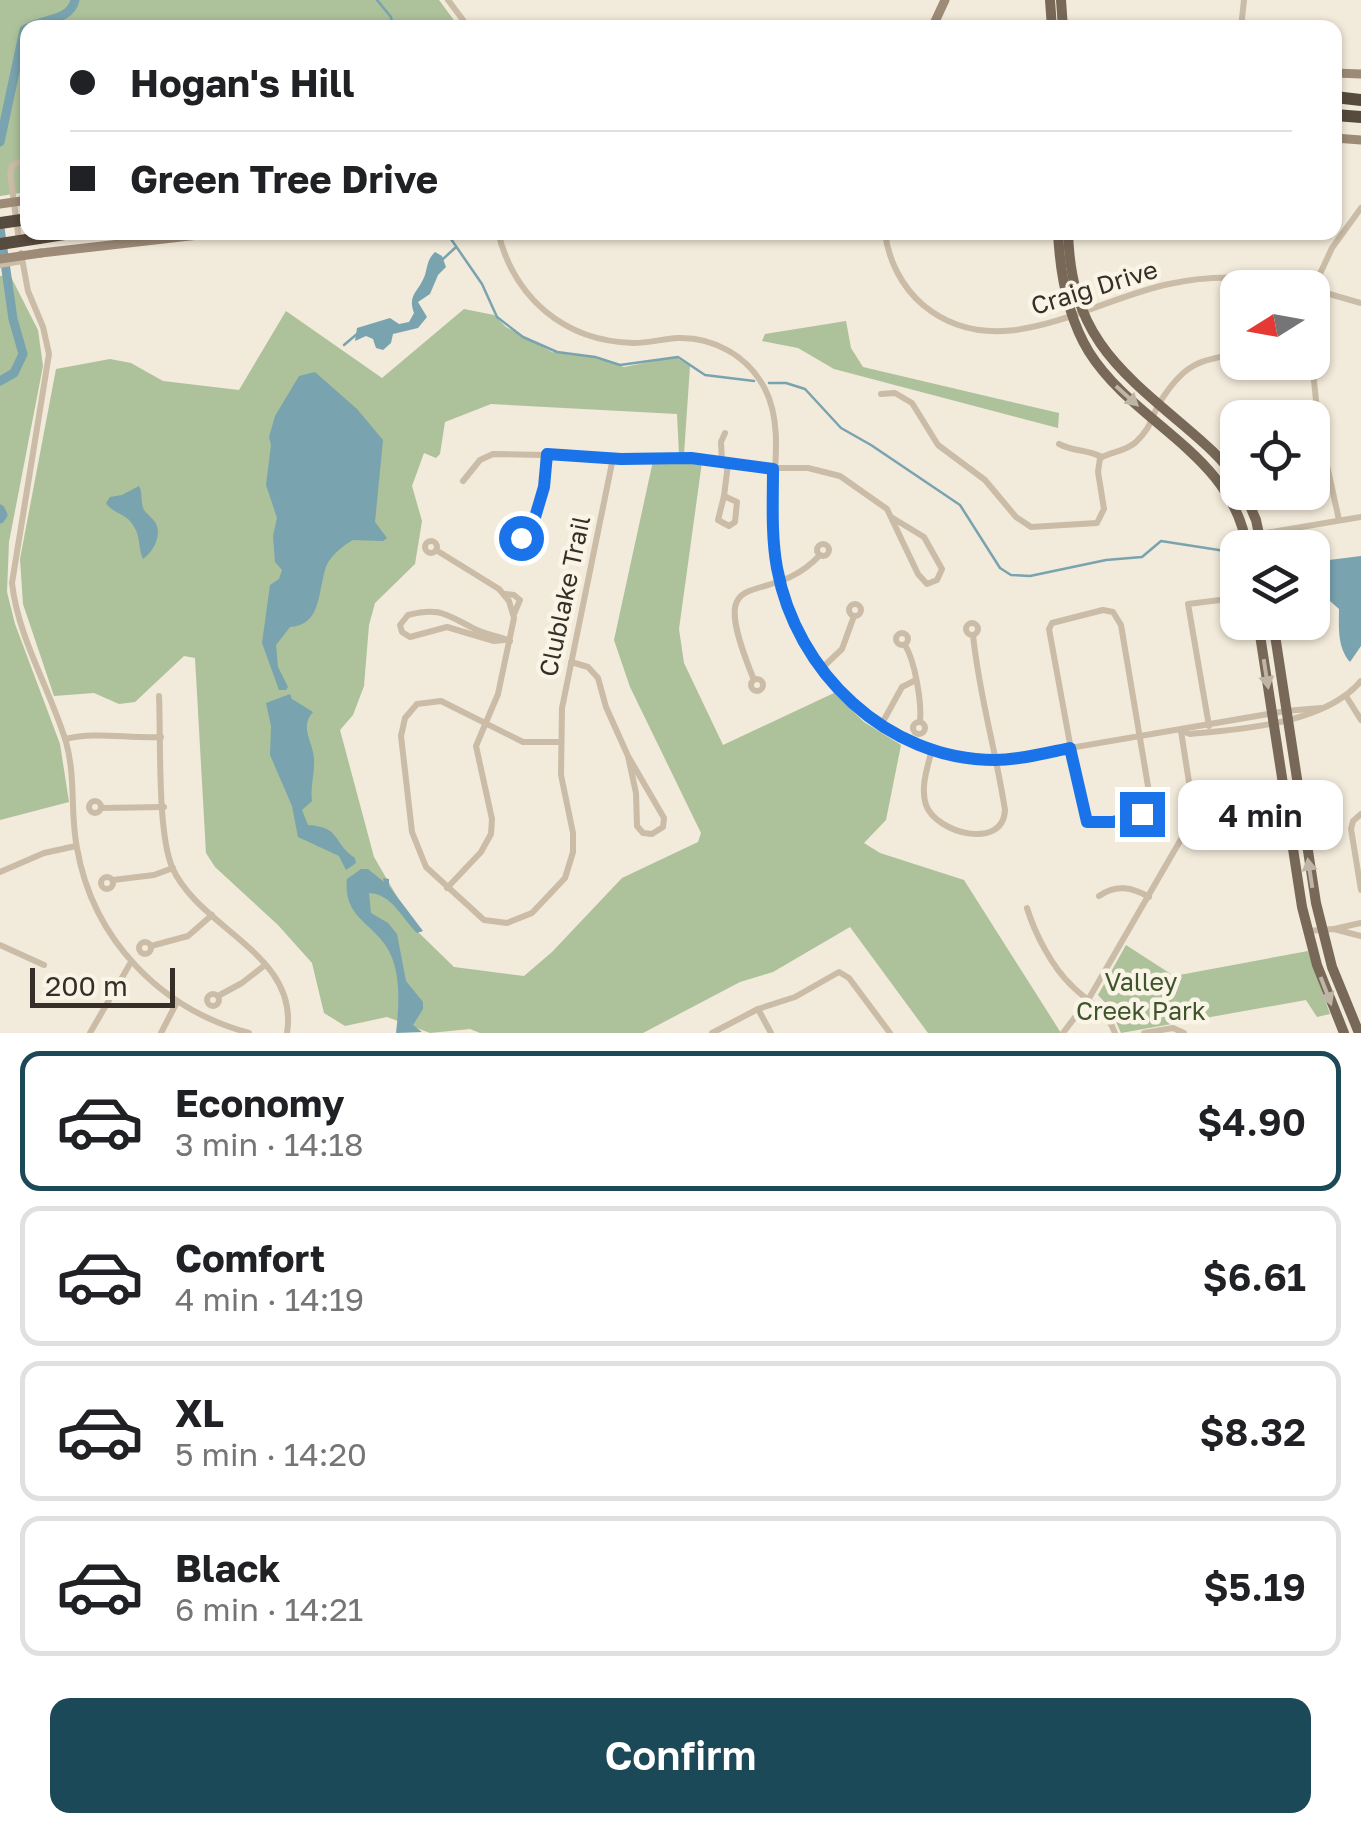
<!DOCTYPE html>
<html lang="en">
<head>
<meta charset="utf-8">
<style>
	body { margin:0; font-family:"Golos Text",sans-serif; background:#f2f2f2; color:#202124; height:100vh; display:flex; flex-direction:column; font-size:38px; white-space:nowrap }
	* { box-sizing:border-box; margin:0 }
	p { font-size:32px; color:#757577 }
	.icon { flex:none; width:55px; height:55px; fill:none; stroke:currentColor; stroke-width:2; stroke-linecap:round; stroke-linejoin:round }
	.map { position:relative; height:1033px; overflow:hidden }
	.side { display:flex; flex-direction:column; background:#fff; flex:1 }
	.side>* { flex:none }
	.hud { position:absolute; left:20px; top:20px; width:1322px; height:220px; border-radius:20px; box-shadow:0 2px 8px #0004; display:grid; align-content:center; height:220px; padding:0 50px; background:#fff }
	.needle { width:65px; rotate:259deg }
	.buttons { position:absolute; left:1220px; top:270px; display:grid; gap:20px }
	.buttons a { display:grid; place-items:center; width:110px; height:110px; border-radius:20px; background:#fff; box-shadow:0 2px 8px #0004; font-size:50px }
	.scale { position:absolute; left:30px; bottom:25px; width:145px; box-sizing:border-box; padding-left:10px; border:5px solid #362e27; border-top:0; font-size:28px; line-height:35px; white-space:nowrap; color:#362e27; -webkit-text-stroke:8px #f9f4e6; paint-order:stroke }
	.end { position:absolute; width:45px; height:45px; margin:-22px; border:12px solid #1a73e8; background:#fff; box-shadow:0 0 0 5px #fff }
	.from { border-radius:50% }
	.bubble { position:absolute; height:70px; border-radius:20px; background:#fff; box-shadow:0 2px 8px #0004; font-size:32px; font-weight:600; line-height:70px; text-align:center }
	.hud b { display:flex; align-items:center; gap:35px; height:95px; font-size:38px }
	.hud b+b { border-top:2px solid #e0e0e0 }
	.hud i { width:25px; height:25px; background:#202124 }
	ul { padding:18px 0 0; list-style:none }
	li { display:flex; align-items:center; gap:30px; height:140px; margin:0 20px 15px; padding:0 30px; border:5px solid #e0e0e0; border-radius:20px }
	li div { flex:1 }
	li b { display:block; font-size:38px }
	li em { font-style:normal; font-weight:600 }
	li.active { border-color:#1c4957 }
	li>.icon { width:90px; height:90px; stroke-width:1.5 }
	.action { display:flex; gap:20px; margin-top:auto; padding:20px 50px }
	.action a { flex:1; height:115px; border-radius:20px; background:#1c4957; color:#fff; font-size:40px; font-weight:600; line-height:115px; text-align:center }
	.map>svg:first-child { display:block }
	.green { fill:#adc19a }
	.water { fill:#79a3af }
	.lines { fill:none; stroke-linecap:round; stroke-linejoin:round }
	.stream { stroke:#79a3af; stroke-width:2.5 }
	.river { stroke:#79a3af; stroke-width:9 }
	.street { stroke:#cabca6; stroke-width:6 }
	.secondary { stroke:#9d8b77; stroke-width:9 }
	.primary { stroke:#786858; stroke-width:10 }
	.highway { stroke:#574a3e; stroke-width:12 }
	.secondary-bridge { stroke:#9d8b77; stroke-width:9 }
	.highway-bridge { stroke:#574a3e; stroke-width:12 }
	.oneway { fill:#bfb5a6 }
	.route { stroke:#1a73e8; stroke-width:12 }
	.labels { text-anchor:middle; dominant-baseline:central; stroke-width:9; stroke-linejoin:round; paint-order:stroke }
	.street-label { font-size:25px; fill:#362e27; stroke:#f9f4e6 }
	.park-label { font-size:25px; fill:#3e542b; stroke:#f9f4e6 }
</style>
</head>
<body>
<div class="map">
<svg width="1361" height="1033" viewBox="0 0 1361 1033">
	<rect width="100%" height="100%" fill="#f2eada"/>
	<g class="green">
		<path d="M0,0H439L459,27L28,28L27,192L0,196Z"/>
		<path d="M10,275L38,330L43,366L9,542L7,592L15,624L60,744L69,802L0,820V276Z"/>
		<path d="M464,309L494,315L506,327L552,352L591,357L624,367L675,357L690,366L684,454H679L677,414L491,404L445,422L440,454L436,458L424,453L412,486L422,521L415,564L375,603L369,625L364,686L353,715L340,730L374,857L417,931L454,967L524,976L552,952L622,878L698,842L701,833L630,687L614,640L653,461L702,462L679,629L684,663L723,745L834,693L864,722L901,745L886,820L864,843L880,853L964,880L1061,1033H928L850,927L773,972L740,982L643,1033H480L470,1029L430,1033L387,1017L345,1026L324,1013L312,963L278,925L215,867L206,853L195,658L184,656L135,702L119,704L94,693L54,696L23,604L20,559L56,369L110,359L131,363L163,381L239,390L286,311L382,378Z"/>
		<path d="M846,321L851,348L863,367L1059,413L1058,428L834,369L798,348L762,341L765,334Z"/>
		<path d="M1126,945L1174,976L1308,951L1330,1014L1317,1017L1306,1000L1121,1033L1110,1008L1098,995Z"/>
	</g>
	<g class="water">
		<path d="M435,252L442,256L446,267L438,275L430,294L418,302L427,317L418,328L393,334L391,343L383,350L376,348L373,339L366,336L355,341L357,328L390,318L399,324L409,322L414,313C407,294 419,292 425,275C428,265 427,260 435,252Z"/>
		<path d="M315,372L357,409L383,440L375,522L387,538L383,541L353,540C342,546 328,558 325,570C318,593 321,625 290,627L276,645L278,667L288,687L286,690H279L262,643L270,585L279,579L282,570L275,562L273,536L277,518L266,485L271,445L269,437L275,416L299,376Z"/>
		<path d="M139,486C143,493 140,502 144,510C146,513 153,519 155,522C163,535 153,552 143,559C138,549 141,536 133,525C126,513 113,514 106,503L110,497L122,495Z"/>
		<path d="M1361,556V646L1350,662C1337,647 1339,627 1339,609L1330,601L1313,596V562Z"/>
		<path d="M290,694L292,699L313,712C299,728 313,741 314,759C315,774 310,786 312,801L302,810L308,825C342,827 332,843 355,858L356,863L346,870L339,856L298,837L292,806L270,755L271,726L266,703Z"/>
		<path d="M361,869H368L384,882L383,878L389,879V886L423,931L417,933C401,917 392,894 369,893L371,913L388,923L397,934L406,981L423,1002V1009L413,1025L422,1032L396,1033C399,1007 402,970 386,946C370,922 343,916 347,879Z"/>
	</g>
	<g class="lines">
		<g class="stream">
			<path d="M377,0L391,17L393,28"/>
			<path d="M451,232V239L482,284L497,317L523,337L557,352L595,357L620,365L678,357L705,375L754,381"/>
			<path d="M443,259L455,248"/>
			<path d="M344,345L357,334"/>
			<path d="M769,383H786L805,389L841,428L871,445L960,505L1000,568L1011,575L1030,576L1106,560L1142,557L1161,541L1238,553"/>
		</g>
		<g class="river">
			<path d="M0,142L24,30C41,18 70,22 75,0"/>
			<path d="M0,228L13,319L23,354L14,373L0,381"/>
			<path d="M0,509L3,515L0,519"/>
		</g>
		<g class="street">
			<path d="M448,0L469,28"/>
			<path d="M1241,28L1244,0"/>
			<path d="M498,232C514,298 564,341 633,343C648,343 663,339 678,338C714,337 748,356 765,389C786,429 770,487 773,531C779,655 873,759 1000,760L1286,711L1321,708"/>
			<path d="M885,232C888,260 902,287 923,305C999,368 1090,300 1169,284C1214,274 1261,276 1305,288"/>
			<path d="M19,241L10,173L12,166L28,157"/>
			<path d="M21,253L28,291L43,327L49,354L12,583C18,638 50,689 66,742C76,777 70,813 77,848C93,940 161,1009 249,1033"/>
			<path d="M0,265L22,261"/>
			<path d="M1312,289L1361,303"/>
			<path d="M1312,291L1332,248L1361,208"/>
			<path d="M1312,362L1319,429L1339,520"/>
			<path d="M881,394L895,393L912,403L938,445L985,480L1016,517L1031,527L1097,523L1104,509L1098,472L1100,458C1112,451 1125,452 1136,442C1152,427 1151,417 1160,402C1182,367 1198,358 1238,355"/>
			<path d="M1059,444C1074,452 1087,449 1102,457"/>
			<path d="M722,463L721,442L725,433"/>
			<path d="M463,481L480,460L493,454L691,458L753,468H808L840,476L887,509L918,574L927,584L937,580L942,569L924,537L891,517"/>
			<path d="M724,496L737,502L735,522L729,526L718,520Z"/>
			<path d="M724,496L728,464"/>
			<path d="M530,534L521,537L525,545L533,541L530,534L544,483L547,454"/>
			<path d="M1259,534L1361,517"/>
			<circle cx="431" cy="547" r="6"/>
			<circle cx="823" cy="550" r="6"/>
			<path d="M436,550L499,589L509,601L514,618L498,694L476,746L492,819L491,834L481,852L447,888"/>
			<path d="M506,594L514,595L520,600L514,614"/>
			<circle cx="855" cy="610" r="6"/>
			<path d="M1103,610L1113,612L1121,625L1150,798L1137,817L1090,824L1083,815L1049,629L1052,623Z"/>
			<circle cx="972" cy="629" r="6"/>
			<circle cx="902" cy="639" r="6"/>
			<path d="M504,640L494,641L447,627L410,637L402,632L400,625L408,615C439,607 445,614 471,627C483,634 498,636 510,641"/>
			<path d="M905,645C915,661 922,703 920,722"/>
			<path d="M571,662L588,667L598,678L606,707L628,756L636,793L637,826L643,833L652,834L663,827L664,818L628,756"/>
			<path d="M822,668L842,649L854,616"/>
			<circle cx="757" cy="685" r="6"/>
			<path d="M754,680C702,553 765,614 820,555"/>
			<path d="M159,696C161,739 157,830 172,867C199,929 300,954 287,1033"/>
			<path d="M1346,696L1361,720"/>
			<circle cx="919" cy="728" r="6"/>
			<path d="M1209,726L1188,604L1236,598"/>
			<path d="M880,727L902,687L914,681"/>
			<path d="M1182,731L1190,734C1242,729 1325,724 1361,681"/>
			<path d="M65,739C96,731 129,739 161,737"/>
			<path d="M561,742H523L441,701L417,704L405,718L401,736L412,832L426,867L484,920L507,923L532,913L565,878L573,852V833L561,775L562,708L613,458"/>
			<path d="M932,749C928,766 920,787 926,805C936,833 1003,851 1005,810C996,751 979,695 973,635"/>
			<circle cx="95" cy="807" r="6"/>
			<path d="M101,808L164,807"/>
			<path d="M1361,814L1353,821L1351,829L1361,890"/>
			<path d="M0,872L44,853L76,846"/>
			<circle cx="107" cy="883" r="6"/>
			<path d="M113,880L154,875L173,868"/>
			<path d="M1099,896C1116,884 1132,887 1149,897"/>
			<path d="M1027,908C1035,934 1052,967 1072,986C1089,1003 1106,1009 1115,1033"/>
			<path d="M1334,929L1361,923"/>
			<path d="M1308,931L1334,929L1361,936"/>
			<circle cx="145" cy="948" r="6"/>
			<path d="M0,945L44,965"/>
			<path d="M151,946L188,936L212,915"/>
			<circle cx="213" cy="1000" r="6"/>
			<path d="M218,996L242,983L265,965"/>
			<path d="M758,1009L771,1033"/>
			<path d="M90,1033L131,962"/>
			<path d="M161,1033L177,1002"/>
			<path d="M712,1033L758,1009L795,997L839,972L849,978L890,1033"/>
			<path d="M1063,1033L1088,1000L1184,834L1191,795L1181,731"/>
			<path d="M1144,1033L1173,1028L1184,1033"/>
		</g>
		<g class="secondary">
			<path d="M932,28L945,0"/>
			<path d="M1335,73L1361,74"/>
			<path d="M1335,138L1361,140"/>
			<path d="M41,253L225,232"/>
		</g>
		<g class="primary">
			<path d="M1050,0L1052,28"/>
			<path d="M1061,0L1063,28"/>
			<path d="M1058,232C1060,274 1067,316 1089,352C1135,425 1233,454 1247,548"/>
			<path d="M1068,232C1071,331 1113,366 1183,425C1203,442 1223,459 1238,481"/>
			<path d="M1244,492L1256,520L1262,548"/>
			<path d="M1258,622L1302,907L1317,965L1344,1033"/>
			<path d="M1273,622L1316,903L1332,967L1359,1033"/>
		</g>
		<g class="highway">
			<path d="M1335,97L1361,100"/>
			<path d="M1335,115L1361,117"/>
			<path d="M39,238L77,232"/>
		</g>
		<g class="secondary-bridge">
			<path d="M0,204L28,200"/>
			<path d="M0,259L41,253"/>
		</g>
		<g class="highway-bridge">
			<path d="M0,223L28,219"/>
			<path d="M0,244L39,238"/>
		</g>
	</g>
	<defs><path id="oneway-solid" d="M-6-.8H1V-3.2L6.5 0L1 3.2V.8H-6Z" transform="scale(2.5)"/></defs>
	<g class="oneway">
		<use href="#oneway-solid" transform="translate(1127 396) rotate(42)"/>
		<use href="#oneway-solid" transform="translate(1266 674) rotate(81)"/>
		<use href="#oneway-solid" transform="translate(1310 873) rotate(-99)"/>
		<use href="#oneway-solid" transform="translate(1326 991) rotate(69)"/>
	</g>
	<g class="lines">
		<path class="route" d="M521,538L530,534L544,487L547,454L621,459L691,458L773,469C773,502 771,535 777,568C796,672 887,760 995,760C1020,760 1046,753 1070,748L1087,822H1113L1142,814"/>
	</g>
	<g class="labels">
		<g class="street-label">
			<text transform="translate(1094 287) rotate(-17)">Craig Drive</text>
			<text transform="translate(564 596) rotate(-78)">Clublake Trail</text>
		</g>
		<g class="park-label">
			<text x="1141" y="981">Valley<tspan x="1141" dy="29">Creek Park</tspan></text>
		</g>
	</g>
</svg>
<div class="buttons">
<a><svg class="needle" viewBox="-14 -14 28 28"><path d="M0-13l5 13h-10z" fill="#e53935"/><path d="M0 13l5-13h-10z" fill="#757577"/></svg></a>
<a><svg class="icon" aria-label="locate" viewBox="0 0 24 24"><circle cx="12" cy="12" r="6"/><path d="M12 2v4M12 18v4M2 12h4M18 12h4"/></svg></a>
<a><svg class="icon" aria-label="layers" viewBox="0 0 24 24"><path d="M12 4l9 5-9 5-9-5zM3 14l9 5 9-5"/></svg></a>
</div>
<div class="scale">200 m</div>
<i class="end from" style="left:521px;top:538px"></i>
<i class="end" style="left:1142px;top:814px"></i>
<div class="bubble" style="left:1178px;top:780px;width:165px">4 min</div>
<div class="hud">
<b><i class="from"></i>Hogan's Hill</b>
<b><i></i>Green Tree Drive</b>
</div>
</div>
<section class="side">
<ul>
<li class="active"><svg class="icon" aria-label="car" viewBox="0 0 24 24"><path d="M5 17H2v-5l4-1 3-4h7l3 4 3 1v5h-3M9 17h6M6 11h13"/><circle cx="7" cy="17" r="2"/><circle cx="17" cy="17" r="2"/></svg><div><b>Economy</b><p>3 min · 14:18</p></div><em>$4.90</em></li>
<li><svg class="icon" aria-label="car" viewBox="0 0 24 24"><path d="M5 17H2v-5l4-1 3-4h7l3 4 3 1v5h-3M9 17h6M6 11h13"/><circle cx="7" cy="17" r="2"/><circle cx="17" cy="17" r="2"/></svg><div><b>Comfort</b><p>4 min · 14:19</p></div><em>$6.61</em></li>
<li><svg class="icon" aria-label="car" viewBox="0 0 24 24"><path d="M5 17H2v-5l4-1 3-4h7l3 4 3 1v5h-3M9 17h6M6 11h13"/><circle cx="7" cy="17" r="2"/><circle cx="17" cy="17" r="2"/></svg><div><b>XL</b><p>5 min · 14:20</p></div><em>$8.32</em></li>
<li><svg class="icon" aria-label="car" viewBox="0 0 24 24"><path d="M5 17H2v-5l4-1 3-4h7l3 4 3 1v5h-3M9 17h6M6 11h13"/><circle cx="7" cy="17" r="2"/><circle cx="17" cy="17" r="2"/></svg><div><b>Black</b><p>6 min · 14:21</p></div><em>$5.19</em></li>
</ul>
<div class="action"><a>Confirm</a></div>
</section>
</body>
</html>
